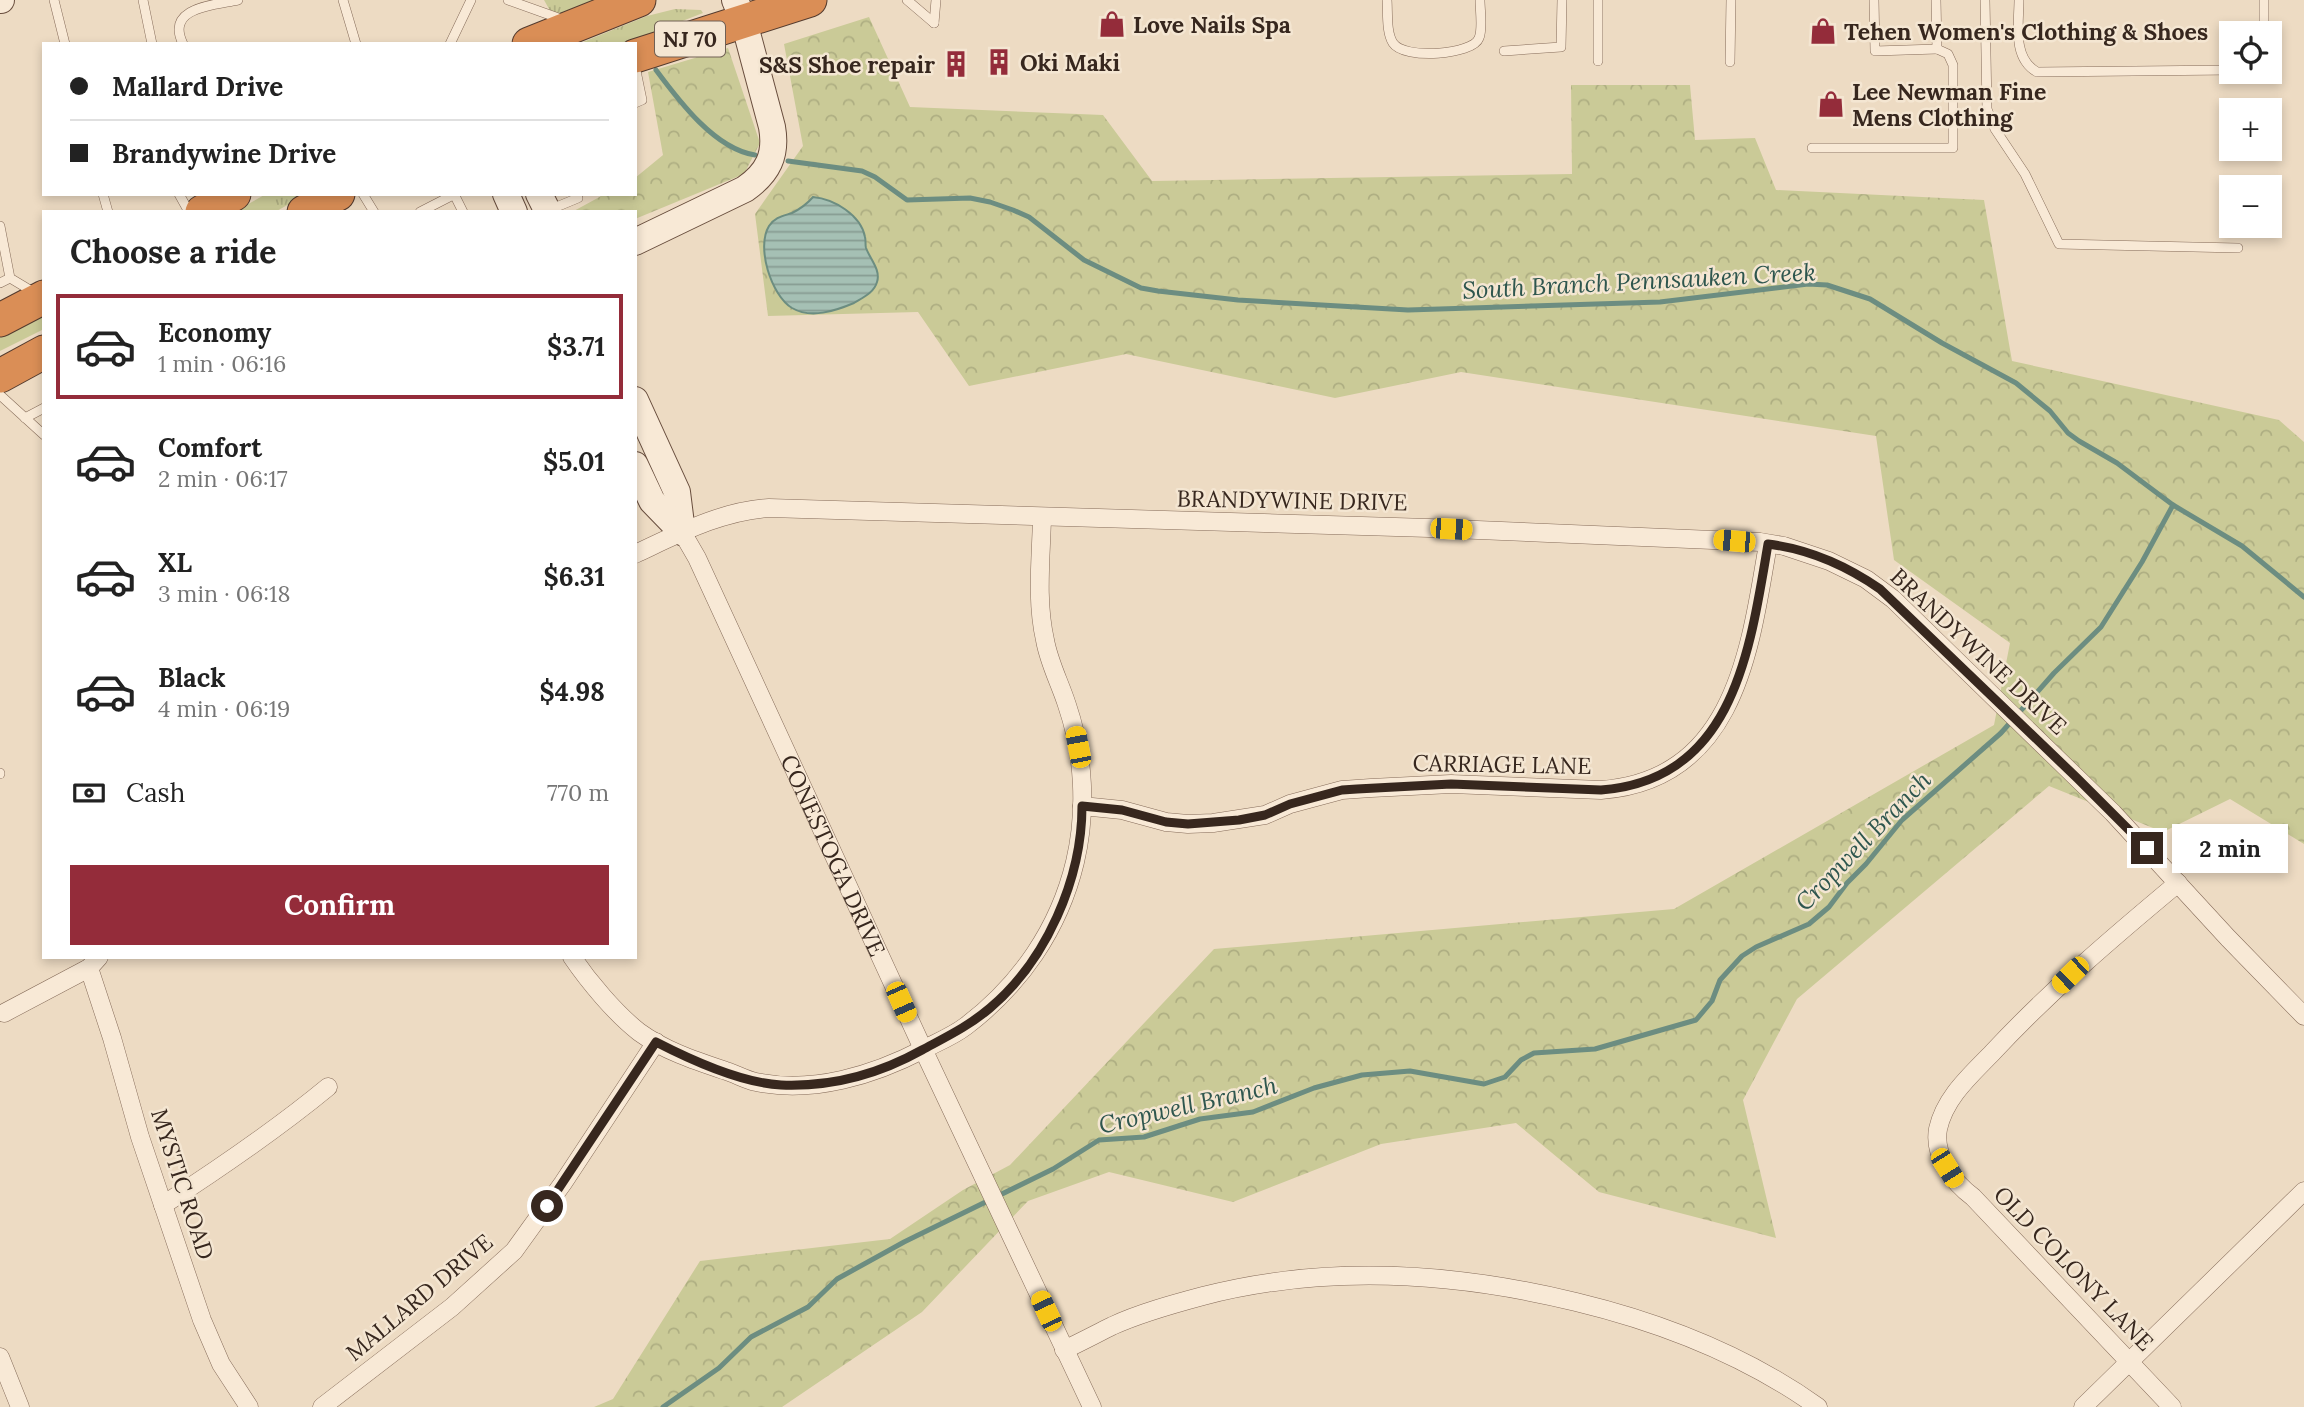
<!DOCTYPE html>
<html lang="en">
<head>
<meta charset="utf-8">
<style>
	body { margin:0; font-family:Lora,serif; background:#f6f6f6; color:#222; height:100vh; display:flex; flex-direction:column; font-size:26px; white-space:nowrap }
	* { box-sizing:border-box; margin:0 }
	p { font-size:23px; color:#767676 }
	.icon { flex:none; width:38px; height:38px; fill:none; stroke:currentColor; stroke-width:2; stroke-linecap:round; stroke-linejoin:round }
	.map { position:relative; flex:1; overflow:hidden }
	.side { position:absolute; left:42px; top:210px; width:595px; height:749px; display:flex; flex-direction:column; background:#fff; border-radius:0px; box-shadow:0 4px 10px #0003 }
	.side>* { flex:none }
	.top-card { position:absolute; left:42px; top:42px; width:595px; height:154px; border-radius:0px; box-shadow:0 4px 10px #0003; display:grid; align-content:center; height:154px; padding:0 28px; background:#fff }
	.buttons { position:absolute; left:2219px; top:21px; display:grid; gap:14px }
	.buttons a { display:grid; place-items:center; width:63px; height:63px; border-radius:0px; background:#fff; box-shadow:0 4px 10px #0003; font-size:35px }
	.end { position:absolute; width:32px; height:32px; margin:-16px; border:9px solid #37271e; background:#fff; box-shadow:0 0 0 4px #fff }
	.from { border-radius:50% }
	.bubble { position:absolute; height:49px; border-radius:0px; background:#fff; box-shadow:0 4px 10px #0003; font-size:23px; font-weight:700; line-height:49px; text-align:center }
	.car { position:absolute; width:21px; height:42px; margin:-21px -10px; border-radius:9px; box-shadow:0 0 5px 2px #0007; background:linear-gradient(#f5c518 24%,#345 0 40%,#f5c518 0 76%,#345 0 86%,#f5c518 0) }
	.top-card b { display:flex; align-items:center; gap:24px; height:66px; font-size:26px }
	.top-card b+b { border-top:2px solid #e0e0e0 }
	.top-card i { width:18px; height:18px; background:#222 }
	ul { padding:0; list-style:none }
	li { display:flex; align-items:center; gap:21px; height:105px; margin:0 14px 10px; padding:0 14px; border:4px solid transparent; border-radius:0px }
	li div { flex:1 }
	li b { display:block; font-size:26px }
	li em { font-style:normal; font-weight:700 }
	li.active { border-color:#942c3a }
	li>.icon { width:63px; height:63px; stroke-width:1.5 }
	h2 { padding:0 28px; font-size:32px; line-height:84px }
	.pay { display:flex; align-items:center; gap:18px; height:77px; padding:0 28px; font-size:26px }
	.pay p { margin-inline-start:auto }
	.action { display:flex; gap:14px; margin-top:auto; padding:14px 28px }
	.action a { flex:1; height:80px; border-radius:0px; background:#942c3a; color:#fff; font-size:28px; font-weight:700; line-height:80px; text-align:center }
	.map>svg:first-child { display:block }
	.grass { fill:url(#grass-tufts) }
	.forest { fill:url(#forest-crowns) }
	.water { fill:url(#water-rules); stroke:#6c8d81; stroke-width:2 }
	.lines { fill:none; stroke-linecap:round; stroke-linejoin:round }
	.stream { stroke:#6c8d81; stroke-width:5 }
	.lane-casing { stroke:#866c5a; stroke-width:10 }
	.street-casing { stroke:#866c5a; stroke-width:19 }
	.secondary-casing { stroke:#684d3d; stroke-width:28 }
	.highway-casing { stroke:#543b2e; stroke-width:35 }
	.lane { stroke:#f8e9d6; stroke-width:9 }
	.street { stroke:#f8e9d6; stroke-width:18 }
	.secondary { stroke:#f8e9d6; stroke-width:26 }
	.highway { stroke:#da8e56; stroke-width:33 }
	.route { stroke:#37271e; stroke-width:9 }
	.labels { text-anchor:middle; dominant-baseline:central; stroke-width:5; stroke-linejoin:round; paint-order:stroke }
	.shield { fill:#f4e6d2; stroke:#706054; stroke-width:2 }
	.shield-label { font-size:21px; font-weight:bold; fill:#37271e }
	.poi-label { font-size:23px; font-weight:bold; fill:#37271e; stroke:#f4e6d2; text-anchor:start }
	.street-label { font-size:23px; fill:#37271e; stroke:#f4e6d2 }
	.water-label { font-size:24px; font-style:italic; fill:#2e564e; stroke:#f4e6d2 }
</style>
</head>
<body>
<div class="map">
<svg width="2304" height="1407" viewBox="0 0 2304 1407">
	<defs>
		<pattern id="grass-tufts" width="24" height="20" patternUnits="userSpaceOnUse" patternTransform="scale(1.75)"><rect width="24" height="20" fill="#caca97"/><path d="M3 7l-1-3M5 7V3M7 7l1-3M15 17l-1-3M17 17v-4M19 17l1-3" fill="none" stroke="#aeae82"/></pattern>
		<pattern id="forest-crowns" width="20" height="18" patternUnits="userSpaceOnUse" patternTransform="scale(1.75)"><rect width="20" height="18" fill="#caca97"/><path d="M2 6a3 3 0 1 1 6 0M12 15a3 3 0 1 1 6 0" fill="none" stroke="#aeae82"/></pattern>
		<pattern id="water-rules" width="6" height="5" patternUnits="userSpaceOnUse" patternTransform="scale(1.75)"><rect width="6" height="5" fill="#a5c0b4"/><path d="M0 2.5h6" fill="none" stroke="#879c92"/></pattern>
	</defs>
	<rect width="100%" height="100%" fill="#eddbc3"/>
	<g class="grass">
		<path d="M544,0H595L553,16Z"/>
		<path d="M675,9L701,10L703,13L623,44H578L647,16Z"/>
		<path d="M266,194H307L275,212H234Z"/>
		<path d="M44,314V329L0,351V335Z"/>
	</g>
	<g class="forest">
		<path d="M869,17L910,107L1103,115L1152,181L1572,174L1571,85H1690L1695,140L1755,138L1776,190L1984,200L2012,361L2279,420L2304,442V844L2230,799L2163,832L2049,786L1797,999L1743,1100L1776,1238L1599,1192L1516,1123L1381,1144L1233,1202L1109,1172L1028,1201L922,1312L782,1407H594L613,1399L700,1261L890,1239L963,1190L1010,1165L1214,949L1674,909L1994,725L2010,643L1894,560L1876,436L1461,372L1335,398L1126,354L969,386L918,312L768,316L755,214L803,146L784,44Z"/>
		<path d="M728,48L760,143L744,174L635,219V212H572L605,194H635V178L663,155L648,72Z"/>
	</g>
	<path class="water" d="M813,197C834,199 861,215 865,237C866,241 865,244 866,248C870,259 881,270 877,282C874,293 862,298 854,303C835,311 811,319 792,308C771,295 756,247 769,226C775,217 783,216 792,213C800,209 807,204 813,197Z"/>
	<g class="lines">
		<g class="stream">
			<path d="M656,70C679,101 715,149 755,155"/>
			<path d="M788,161L862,171L875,177L907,200L970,198L990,202L1013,210L1029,217L1084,260L1141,288L1158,291L1238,300L1408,310L1660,302L1808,284L1827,285L1870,299L1942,343L2016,383L2050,411L2068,433L2079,441L2117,463L2173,505L2242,546L2304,597"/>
			<path d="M663,1407L719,1368L751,1337L808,1307L837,1279L904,1242L1053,1169L1099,1140L1144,1137L1200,1119L1253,1112L1314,1088L1362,1075L1410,1071L1484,1084L1505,1077L1521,1060L1534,1053L1595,1049L1696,1020L1712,1001L1720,980L1742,956L1756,947L1809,924L1829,907L1847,883L1866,864L1902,820L2001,733L2054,673L2101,627L2142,562L2173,505"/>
		</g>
		<defs>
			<g id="lane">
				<path d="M54,0L65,44"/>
				<path d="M143,0L152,44"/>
				<path d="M343,0L356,44"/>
				<path d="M508,0L564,20"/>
				<path d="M907,0L934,23"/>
				<path d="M1387,0C1388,13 1386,32 1393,43C1404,60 1473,55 1479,38C1483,29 1480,11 1480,0"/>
				<path d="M1598,0V61"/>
				<path d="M1874,0L1875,51L1937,49L1936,0"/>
				<path d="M1985,0L1987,109L1995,129L2025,174L2059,244L2238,248"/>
				<path d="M2019,0C2019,24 2012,58 2037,72L2231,70"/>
				<path d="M2264,0V33"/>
				<path d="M934,23L936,0"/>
				<path d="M183,44C165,7 214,5 238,0"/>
				<path d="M450,44L471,0"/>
				<path d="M1504,51L1561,47L1562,0"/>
				<path d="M1730,62L1731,0"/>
				<path d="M635,66L642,100L635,103"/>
				<path d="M1812,148H1953V65L1948,54L1937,49"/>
				<path d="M103,194L108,212"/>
				<path d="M179,194L189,212"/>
				<path d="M363,194L374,212"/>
				<path d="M454,194L463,212"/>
				<path d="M549,210L578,198L577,194"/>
				<path d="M420,212L455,194"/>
				<path d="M0,226L10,278L35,293"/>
				<path d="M0,283L10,278"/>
				<path d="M0,395L44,435"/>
				<path d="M25,418L44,408"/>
				<path d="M0,773V774"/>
			</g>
			<g id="street">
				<path id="s1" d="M682,532L697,558L923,1049L1092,1407"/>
				<path d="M635,554C678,534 721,511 769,508L1429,528L1760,542L1784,546L1829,561L1866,579L1893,599L2113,813L2228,938L2304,1016"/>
				<path d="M1082,806L1122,810L1166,822L1188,824L1213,823L1265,815L1290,804L1342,790L1371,788L1451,784L1601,790C1735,780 1750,650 1768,544"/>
				<path d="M572,957C589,982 615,1013 639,1032C665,1051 696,1061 726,1071C736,1074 746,1080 756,1082C813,1094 874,1075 924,1049C938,1042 953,1036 966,1026C1020,985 1059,929 1075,862C1087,811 1084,755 1067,705C1060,683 1049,663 1045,640C1036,600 1041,559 1042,518"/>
				<path d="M89,968L112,1038L140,1137L202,1320L221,1364L249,1407"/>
				<path d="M4,1013L89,968L99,957"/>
				<path d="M163,1205C220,1168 276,1130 328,1087"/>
				<path d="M1064,1350C1081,1342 1096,1334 1112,1326C1140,1313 1173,1304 1203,1296C1327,1264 1453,1272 1576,1302C1663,1323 1745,1355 1818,1407"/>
				<path d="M0,1357L20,1407"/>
				<path d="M322,1407L452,1307L514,1251L563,1183L656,1042"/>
				<path d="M2083,1407L2304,1191"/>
				<path d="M2172,1407L1973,1197C1954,1183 1933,1156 1938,1129C1945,1097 1971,1075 1993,1052C2051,990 2112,938 2178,883"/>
			</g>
			<g id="secondary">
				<path d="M0,0H1"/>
				<path d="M506,194L514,212"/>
				<path d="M539,194L548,212"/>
				<path d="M635,242L745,189C768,173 777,155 772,127L744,22L735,0"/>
				<path d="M635,400L677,492L682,532"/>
				<path d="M635,465L652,501L682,532"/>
			</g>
			<g id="highway">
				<path d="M529,44L639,0"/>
				<path d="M635,56L810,0"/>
				<path d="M202,212L234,194"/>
				<path d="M304,212L338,194"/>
				<path d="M0,320L44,297"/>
				<path d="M0,376L44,352"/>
			</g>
		</defs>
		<use href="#lane" class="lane-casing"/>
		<use href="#street" class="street-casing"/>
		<use href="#secondary" class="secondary-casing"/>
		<use href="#highway" class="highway-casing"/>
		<use href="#lane" class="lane"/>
		<use href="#street" class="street"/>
		<use href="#secondary" class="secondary"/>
		<use href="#highway" class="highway"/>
	</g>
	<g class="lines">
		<path class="route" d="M547,1206L656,1042C691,1060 741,1083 781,1085C830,1087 879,1074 922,1050C946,1037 969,1026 990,1008C1046,961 1082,879 1082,806L1122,810L1166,822L1188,824L1239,820L1265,815L1290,804L1342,790L1357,789L1451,784L1601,790C1734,780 1750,650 1768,544C1808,549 1847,566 1880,589L2077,778L2147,848"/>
	</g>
	<defs>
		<symbol id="shop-bare" viewBox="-9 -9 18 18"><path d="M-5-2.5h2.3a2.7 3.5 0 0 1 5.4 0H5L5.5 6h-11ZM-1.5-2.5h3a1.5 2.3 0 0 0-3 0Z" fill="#942c3a" stroke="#f4e6d2" stroke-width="2.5" paint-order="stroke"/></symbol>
		<symbol id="building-bare" viewBox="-9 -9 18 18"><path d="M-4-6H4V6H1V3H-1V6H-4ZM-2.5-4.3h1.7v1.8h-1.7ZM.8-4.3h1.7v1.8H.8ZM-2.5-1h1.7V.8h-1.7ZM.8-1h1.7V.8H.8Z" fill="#942c3a" stroke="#f4e6d2" stroke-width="2.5" paint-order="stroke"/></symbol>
	</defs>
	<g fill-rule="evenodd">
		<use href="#shop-bare" x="1093" y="5" width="38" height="38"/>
		<use href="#shop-bare" x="1804" y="12" width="38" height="38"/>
		<use href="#building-bare" x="980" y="43" width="38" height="38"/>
		<use href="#building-bare" x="937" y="45" width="38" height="38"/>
		<use href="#shop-bare" x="1812" y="85" width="38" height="38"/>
	</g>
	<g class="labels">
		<rect class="shield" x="655" y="21.5" width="70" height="35" rx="5"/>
		<g class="shield-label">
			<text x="690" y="39">NJ 70</text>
		</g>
		<g class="poi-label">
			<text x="1133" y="24">Love Nails Spa</text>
			<text x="1844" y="31">Tehen Women's Clothing &amp; Shoes</text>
			<text x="1020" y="62">Oki Maki</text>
			<text x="935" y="64" text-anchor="end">S&amp;S Shoe repair</text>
			<text x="1852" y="91">Lee Newman Fine<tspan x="1852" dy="26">Mens Clothing</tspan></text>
		</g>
		<g class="street-label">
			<text transform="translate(1292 500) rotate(1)">BRANDYWINE DRIVE</text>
			<text transform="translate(1979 651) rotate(43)">BRANDYWINE DRIVE</text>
			<text transform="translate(1502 764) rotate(1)">CARRIAGE LANE</text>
			<text stroke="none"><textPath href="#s1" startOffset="357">CONESTOGA DRIVE</textPath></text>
			<text transform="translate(183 1184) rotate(72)">MYSTIC ROAD</text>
			<text transform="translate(2074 1268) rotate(46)">OLD COLONY LANE</text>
			<text transform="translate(419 1297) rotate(-40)">MALLARD DRIVE</text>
		</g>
		<g class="water-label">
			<text transform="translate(1639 281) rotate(-3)">South Branch Pennsauken Creek</text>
			<text transform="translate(1863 841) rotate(-46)">Cropwell Branch</text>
			<text transform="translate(1188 1105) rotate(-13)">Cropwell Branch</text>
		</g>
	</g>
</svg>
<div class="buttons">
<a><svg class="icon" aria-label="locate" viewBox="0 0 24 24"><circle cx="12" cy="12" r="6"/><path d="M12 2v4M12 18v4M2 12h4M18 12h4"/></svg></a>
<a>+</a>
<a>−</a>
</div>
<i class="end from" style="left:547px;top:1206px"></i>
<i class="end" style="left:2147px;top:848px"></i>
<div class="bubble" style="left:2172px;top:824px;width:116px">2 min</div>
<i class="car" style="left:1451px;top:529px;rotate:93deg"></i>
<i class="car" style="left:1734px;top:541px;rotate:275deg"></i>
<i class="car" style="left:1078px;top:747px;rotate:349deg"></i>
<i class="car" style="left:2070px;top:975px;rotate:226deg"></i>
<i class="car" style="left:901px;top:1002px;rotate:156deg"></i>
<i class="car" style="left:1947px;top:1168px;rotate:148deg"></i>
<i class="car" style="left:1046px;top:1311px;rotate:335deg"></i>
<div class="top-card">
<b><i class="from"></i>Mallard Drive</b>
<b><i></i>Brandywine Drive</b>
</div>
<section class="side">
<h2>Choose a ride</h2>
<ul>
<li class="active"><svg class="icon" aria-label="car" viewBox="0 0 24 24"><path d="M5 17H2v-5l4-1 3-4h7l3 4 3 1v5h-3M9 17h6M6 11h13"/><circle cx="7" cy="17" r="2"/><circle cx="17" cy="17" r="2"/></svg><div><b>Economy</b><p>1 min · 06:16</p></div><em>$3.71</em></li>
<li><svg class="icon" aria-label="car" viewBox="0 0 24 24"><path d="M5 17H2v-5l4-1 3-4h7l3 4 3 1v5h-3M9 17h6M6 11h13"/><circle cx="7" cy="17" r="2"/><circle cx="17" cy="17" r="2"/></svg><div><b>Comfort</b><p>2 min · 06:17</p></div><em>$5.01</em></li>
<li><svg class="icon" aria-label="car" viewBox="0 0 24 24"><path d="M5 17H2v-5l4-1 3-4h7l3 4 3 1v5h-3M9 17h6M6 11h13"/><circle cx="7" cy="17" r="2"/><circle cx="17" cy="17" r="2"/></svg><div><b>XL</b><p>3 min · 06:18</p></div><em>$6.31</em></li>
<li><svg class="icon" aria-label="car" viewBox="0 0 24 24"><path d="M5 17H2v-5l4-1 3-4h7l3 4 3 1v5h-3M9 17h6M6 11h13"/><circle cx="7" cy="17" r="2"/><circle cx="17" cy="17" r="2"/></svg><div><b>Black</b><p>4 min · 06:19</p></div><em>$4.98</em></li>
</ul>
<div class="pay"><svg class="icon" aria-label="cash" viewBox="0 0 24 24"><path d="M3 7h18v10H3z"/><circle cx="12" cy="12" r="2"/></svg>Cash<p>770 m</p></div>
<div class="action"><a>Confirm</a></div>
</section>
</div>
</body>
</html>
